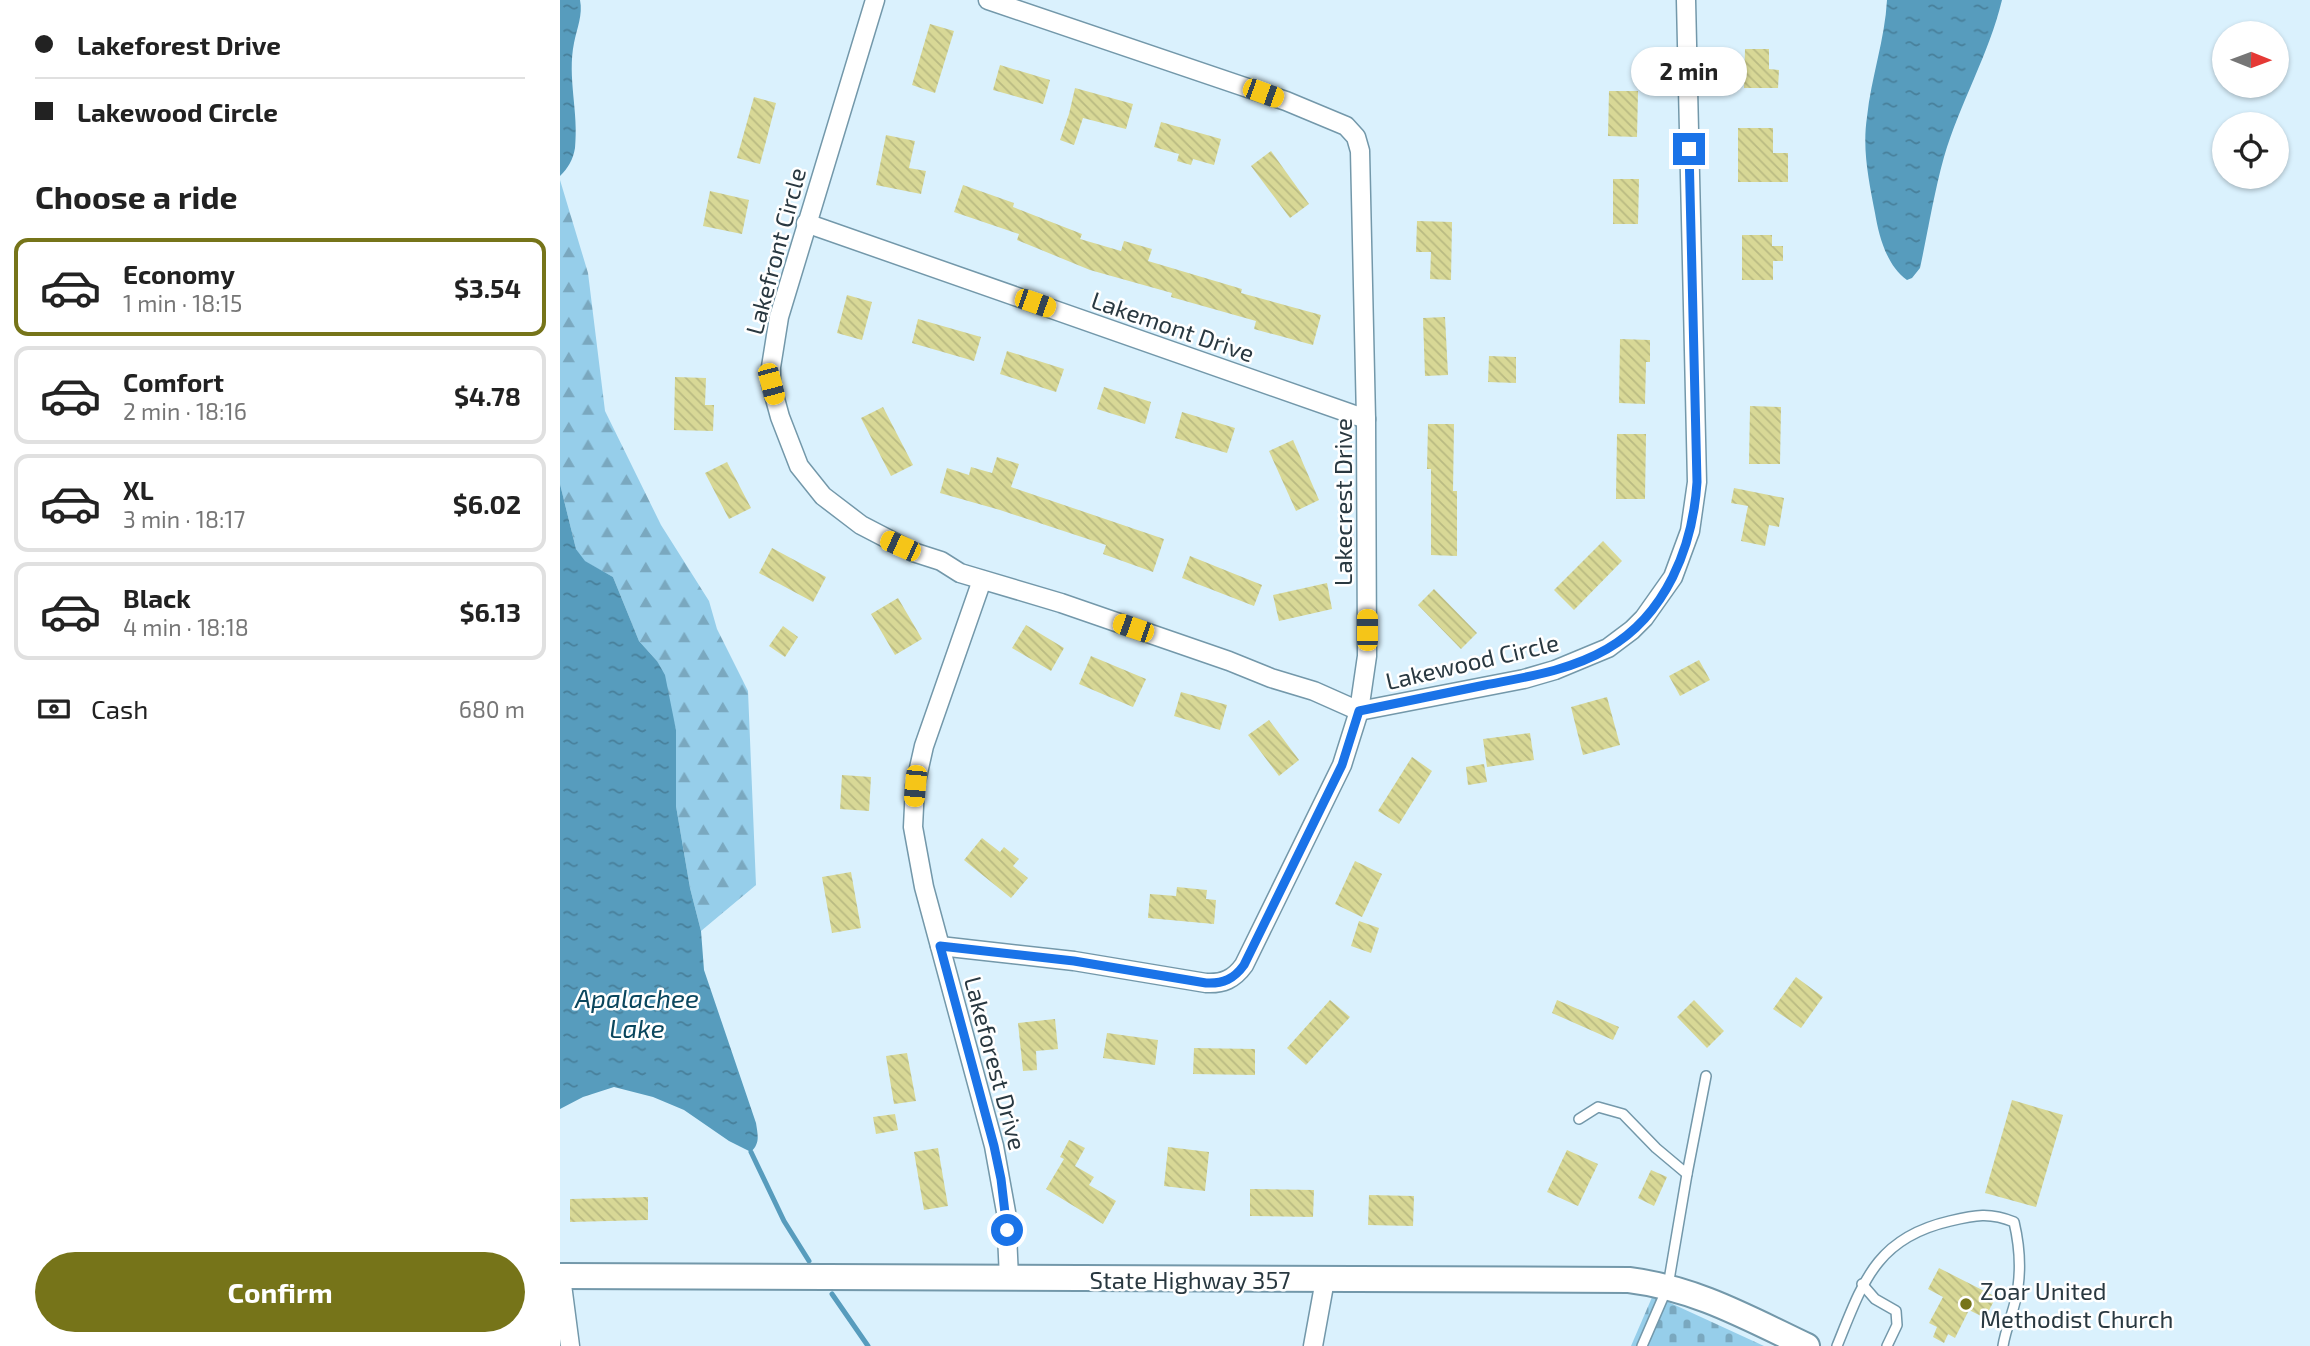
<!DOCTYPE html>
<html lang="en">
<head>
<meta charset="utf-8">
<style>
	body { margin:0; font-family:"Exo 2",sans-serif; background:#f6f6f6; color:#222; height:100vh; display:flex; flex-direction:column; font-size:26px; white-space:nowrap }
	* { box-sizing:border-box; margin:0 }
	p { font-size:23px; color:#767676 }
	.icon { flex:none; width:38px; height:38px; fill:none; stroke:currentColor; stroke-width:2; stroke-linecap:round; stroke-linejoin:round }
	.map { position:relative; flex:1; overflow:hidden }
	.drawer { display:flex; flex-direction:column; background:#fff; width:560px }
	.drawer>* { flex:none }
	.hud { display:grid; align-content:center; height:154px; padding:0 35px; background:#fff }
	.needle { width:46px; rotate:91deg }
	.fabs { position:absolute; left:1652px; top:21px; display:grid; gap:14px }
	.fabs a { display:grid; place-items:center; width:77px; height:77px; border-radius:50%; background:#fff; box-shadow:0 2px 5px #0004; font-size:35px }
	.end { position:absolute; width:32px; height:32px; margin:-16px; border:9px solid #1a73e8; background:#fff; box-shadow:0 0 0 4px #fff }
	.from { border-radius:50% }
	.bubble { position:absolute; height:49px; border-radius:24px; background:#fff; box-shadow:0 2px 5px #0004; font-size:23px; font-weight:700; line-height:49px; text-align:center }
	.car { position:absolute; width:21px; height:42px; margin:-21px -10px; border-radius:9px; box-shadow:0 0 5px 2px #0007; background:linear-gradient(#f5c518 24%,#345 0 40%,#f5c518 0 76%,#345 0 86%,#f5c518 0) }
	.hud b { display:flex; align-items:center; gap:24px; height:66px; font-size:26px }
	.hud b+b { border-top:2px solid #e0e0e0 }
	.hud i { width:18px; height:18px; background:#222 }
	ul { padding:0; list-style:none }
	li { display:flex; align-items:center; gap:21px; height:98px; margin:0 14px 10px; padding:0 21px; border:4px solid #e0e0e0; border-radius:14px }
	li div { flex:1 }
	li b { display:block; font-size:26px }
	li em { font-style:normal; font-weight:700 }
	li.selected { border-color:#767419 }
	li>.icon { width:63px; height:63px; stroke-width:1.5 }
	h2 { padding:0 35px; font-size:32px; line-height:84px }
	.pay { display:flex; align-items:center; gap:18px; height:77px; padding:0 35px; font-size:26px }
	.pay p { margin-inline-start:auto }
	.primary-button { display:flex; gap:14px; margin-top:auto; padding:14px 35px }
	.primary-button a { flex:1; height:80px; border-radius:42px; background:#767419; color:#fff; font-size:28px; font-weight:700; line-height:80px; text-align:center }
	main { display:flex; flex:1; min-height:0 }
	.map>svg:first-child { display:block }
	.forest { fill:url(#forest-firs) }
	.cemetery { fill:url(#cemetery-stones) }
	.water { fill:url(#water-ripples) }
	.lines { fill:none; stroke-linecap:round; stroke-linejoin:round }
	.stream { stroke:#579cbd; stroke-width:5 }
	.building { fill:url(#building-back-hatch) }
	.service-casing { stroke:#7398aa; stroke-width:12 }
	.minor-casing { stroke:#7398aa; stroke-width:21 }
	.secondary-casing { stroke:#7398aa; stroke-width:28 }
	.service { stroke:#fff; stroke-width:9 }
	.minor { stroke:#fff; stroke-width:18 }
	.secondary { stroke:#fff; stroke-width:24 }
	.route { stroke:#1a73e8; stroke-width:9 }
	.poi-dot { fill:#767419; stroke:#fff; stroke-width:2.5 }
	.labels { text-anchor:middle; dominant-baseline:central; stroke-width:5; stroke-linejoin:round; paint-order:stroke }
	.street-label { font-size:24px; fill:#293840; stroke:#fff }
	.poi-label { font-size:24px; fill:#293840; stroke:#fff; text-anchor:start }
	.water-label { font-size:26px; font-style:italic; fill:#0a465d; stroke:#fff }
</style>
</head>
<body>
<main>
<section class="drawer">
<div class="hud">
<b><i class="from"></i>Lakeforest Drive</b>
<b><i></i>Lakewood Circle</b>
</div>
<h2>Choose a ride</h2>
<ul>
<li class="selected"><svg class="icon" aria-label="car" viewBox="0 0 24 24"><path d="M5 17H2v-5l4-1 3-4h7l3 4 3 1v5h-3M9 17h6M6 11h13"/><circle cx="7" cy="17" r="2"/><circle cx="17" cy="17" r="2"/></svg><div><b>Economy</b><p>1 min · 18:15</p></div><em>$3.54</em></li>
<li><svg class="icon" aria-label="car" viewBox="0 0 24 24"><path d="M5 17H2v-5l4-1 3-4h7l3 4 3 1v5h-3M9 17h6M6 11h13"/><circle cx="7" cy="17" r="2"/><circle cx="17" cy="17" r="2"/></svg><div><b>Comfort</b><p>2 min · 18:16</p></div><em>$4.78</em></li>
<li><svg class="icon" aria-label="car" viewBox="0 0 24 24"><path d="M5 17H2v-5l4-1 3-4h7l3 4 3 1v5h-3M9 17h6M6 11h13"/><circle cx="7" cy="17" r="2"/><circle cx="17" cy="17" r="2"/></svg><div><b>XL</b><p>3 min · 18:17</p></div><em>$6.02</em></li>
<li><svg class="icon" aria-label="car" viewBox="0 0 24 24"><path d="M5 17H2v-5l4-1 3-4h7l3 4 3 1v5h-3M9 17h6M6 11h13"/><circle cx="7" cy="17" r="2"/><circle cx="17" cy="17" r="2"/></svg><div><b>Black</b><p>4 min · 18:18</p></div><em>$6.13</em></li>
</ul>
<div class="pay"><svg class="icon" aria-label="cash" viewBox="0 0 24 24"><path d="M3 7h18v10H3z"/><circle cx="12" cy="12" r="2"/></svg>Cash<p>680 m</p></div>
<div class="primary-button"><a>Confirm</a></div>
</section>
<div class="map">
<svg width="1750" height="1346" viewBox="0 0 1750 1346">
	<defs>
		<pattern id="forest-firs" width="22" height="20" patternUnits="userSpaceOnUse" patternTransform="scale(1.75)"><rect width="22" height="20" fill="#96ceea"/><path d="M5 1l3.5 6h-7zM16 11l3.5 6h-7z" fill="#7aa8bf"/></pattern>
		<pattern id="cemetery-stones" width="16" height="16" patternUnits="userSpaceOnUse" patternTransform="scale(1.75)"><rect width="16" height="16" fill="#96ceea"/><path d="M2 7V4a2 2 0 0 1 4 0v3zM10 15v-3a2 2 0 0 1 4 0v3z" fill="#7aa8bf"/></pattern>
		<pattern id="water-ripples" width="26" height="14" patternUnits="userSpaceOnUse" patternTransform="scale(1.75)"><rect width="26" height="14" fill="#579cbd"/><path d="M2 4q2-2 4 0t4 0M15 11q2-2 4 0t4 0" fill="none" stroke="#48809b"/></pattern>
		<pattern id="building-back-hatch" width="6" height="6" patternUnits="userSpaceOnUse" patternTransform="scale(1.75)"><rect width="6" height="6" fill="#d8d896"/><path d="M-1 5l2 2M0 0l6 6M5-1l2 2" fill="none" stroke="#b9ba82"/></pattern>
	</defs>
	<rect width="100%" height="100%" fill="#daf1fd"/>
	<path class="forest" d="M0,180L28,273L45,411L101,525L149,601L157,629L188,691L196,885L141,931L130,888L116,806V730L97,661L79,641L53,577L24,561L16,549L0,484Z"/>
	<path class="cemetery" d="M1093,1295L1204,1346H1071Z"/>
	<g class="water">
		<path d="M0,0H20C23,15 17,28 14,43C7,78 19,112 15,148C13,160 8,168 0,176Z"/>
		<path d="M1327,0H1442C1429,54 1400,103 1384,157C1374,193 1368,231 1360,268L1352,278L1347,280C1327,266 1319,237 1315,213C1309,181 1302,150 1307,117C1311,78 1325,39 1327,0Z"/>
		<path d="M0,484L16,549L25,561L53,577L79,641L97,661L105,675L116,730V806L130,888L141,931L144,970L196,1123C198,1136 200,1143 191,1152L169,1141L124,1110L93,1097L54,1087L23,1097L0,1109Z"/>
	</g>
	<g class="lines">
		<g class="stream">
			<path d="M191,1152L224,1221L249,1261"/>
			<path d="M272,1294L308,1346"/>
		</g>
	</g>
	<g class="building">
		<path d="M370,24L394,31L375,93L352,85Z"/>
		<path d="M1185,49H1209V69L1219,70L1218,88H1184Z"/>
		<path d="M440,65L490,80L483,104L433,90Z"/>
		<path d="M515,88L573,104L566,129L523,118L514,145L500,140L509,114Z"/>
		<path d="M1049,91H1078L1077,137L1048,136Z"/>
		<path d="M194,97L216,103L200,164L177,158Z"/>
		<path d="M601,122L661,139L654,165L633,159L631,165L617,161L619,154L594,147Z"/>
		<path d="M1178,128H1213V153H1228V182H1178Z"/>
		<path d="M326,135L355,141L349,168L366,171L361,194L316,185Z"/>
		<path d="M711,151L749,204L730,218L691,166Z"/>
		<path d="M1053,179H1079L1078,224H1053Z"/>
		<path d="M403,185L454,203L453,207L522,234L520,239L561,251L564,241L592,249L588,261L682,289L681,293L761,315L753,345L694,329L696,321L611,297L612,293L530,270L457,240L459,234L394,212Z"/>
		<path d="M150,191L189,200L182,234L143,226Z"/>
		<path d="M857,221L892,222L891,280L870,279L871,252H856Z"/>
		<path d="M1182,235H1212V246H1223V261H1213V280H1182Z"/>
		<path d="M287,295L312,302L302,340L277,333Z"/>
		<path d="M885,317L888,375L865,376L863,318Z"/>
		<path d="M358,319L421,337L414,361L352,343Z"/>
		<path d="M1060,339L1090,340V362H1086L1085,404L1059,403Z"/>
		<path d="M447,351L504,369L496,392L440,374Z"/>
		<path d="M929,356L956,357V383L928,382Z"/>
		<path d="M115,377L146,378L145,405H154L153,431L114,430Z"/>
		<path d="M544,387L591,402L585,424L537,409Z"/>
		<path d="M1190,406L1221,407L1220,464H1189Z"/>
		<path d="M323,407L353,465L331,476L301,418Z"/>
		<path d="M622,412L675,428L667,453L615,438Z"/>
		<path d="M868,424H894L893,491H897V556L871,555V469H867Z"/>
		<path d="M1057,434H1086L1085,499H1056Z"/>
		<path d="M733,440L759,500L736,511L709,451Z"/>
		<path d="M437,457L459,464L451,487L604,539L593,572L543,554L546,545L440,510L380,493L387,468L409,475L411,467L432,473Z"/>
		<path d="M167,462L191,508L169,519L145,473Z"/>
		<path d="M1174,488L1224,498L1219,527L1209,525L1205,546L1181,541L1188,506L1171,503Z"/>
		<path d="M1043,541L1062,561L1014,610L994,590Z"/>
		<path d="M212,548L266,577L253,602L199,573Z"/>
		<path d="M630,556L702,585L694,606L622,578Z"/>
		<path d="M767,583L772,609L719,621L713,595Z"/>
		<path d="M874,589L917,633L901,649L858,605Z"/>
		<path d="M338,598L362,639L335,655L311,614Z"/>
		<path d="M466,625L504,648L491,671L452,648Z"/>
		<path d="M223,626L238,637L225,657L209,646Z"/>
		<path d="M531,656L586,679L573,707L519,684Z"/>
		<path d="M1139,660L1150,680L1120,696L1109,676Z"/>
		<path d="M621,692L667,705L660,730L614,716Z"/>
		<path d="M1047,697L1060,745L1023,755L1011,707Z"/>
		<path d="M709,720L739,760L719,776L688,735Z"/>
		<path d="M970,733L974,760L927,767L923,739Z"/>
		<path d="M852,757L872,771L839,824L818,811Z"/>
		<path d="M924,764L927,782L908,785L906,767Z"/>
		<path d="M282,775L311,777L309,811L280,809Z"/>
		<path d="M422,838L440,852L444,847L459,859L453,866L468,878L451,898L404,860Z"/>
		<path d="M795,861L822,874L802,917L775,904Z"/>
		<path d="M291,872L301,928L272,933L262,877Z"/>
		<path d="M617,887L647,890L646,899L656,900L654,924L588,918L590,894L616,896Z"/>
		<path d="M799,921L819,928L811,953L791,946Z"/>
		<path d="M1236,977L1263,997L1241,1028L1213,1009Z"/>
		<path d="M770,1000L790,1017L746,1065L727,1048Z"/>
		<path d="M997,1000L1059,1027L1053,1040L992,1013Z"/>
		<path d="M1134,1000L1164,1031L1147,1048L1117,1017Z"/>
		<path d="M495,1019L498,1049L476,1051L477,1070L463,1071L458,1023Z"/>
		<path d="M547,1033L598,1040L595,1065L543,1058Z"/>
		<path d="M634,1048L695,1049V1075L633,1074Z"/>
		<path d="M347,1053L356,1101L334,1104L326,1056Z"/>
		<path d="M1452,1100L1503,1115L1476,1207L1425,1193Z"/>
		<path d="M335,1114L338,1130L316,1134L313,1117Z"/>
		<path d="M509,1140L525,1148L515,1166L534,1177L529,1185L556,1201L543,1224L486,1189L504,1159L500,1157Z"/>
		<path d="M608,1147L649,1152L645,1191L604,1186Z"/>
		<path d="M378,1148L388,1206L364,1210L354,1152Z"/>
		<path d="M1007,1150L1038,1164L1018,1206L987,1192Z"/>
		<path d="M1091,1170L1107,1177L1094,1206L1078,1198Z"/>
		<path d="M690,1189L754,1190L753,1217L690,1216Z"/>
		<path d="M809,1195L854,1196L853,1226L808,1225Z"/>
		<path d="M88,1197V1220L10,1222V1199Z"/>
		<path d="M1379,1268L1436,1297L1425,1318L1409,1310L1395,1338L1388,1334L1384,1343L1373,1337L1377,1327L1369,1323L1383,1297L1368,1289Z"/>
	</g>
	<g class="lines">
		<defs>
			<g id="service">
				<path d="M1019,1119L1038,1107L1063,1114L1096,1148L1127,1174"/>
				<path d="M1302,1284L1315,1299L1336,1311L1337,1325L1327,1346"/>
				<path d="M1082,1346L1108,1286L1127,1174L1146,1076"/>
				<path d="M1277,1346C1303,1282 1316,1238 1390,1221C1415,1215 1430,1212 1454,1222C1459,1243 1461,1265 1458,1287C1456,1307 1446,1326 1443,1346"/>
			</g>
			<g id="minor">
				<path d="M315,0L219,317L211,367V384L220,417L239,466L263,496L301,525L353,552L381,561L400,573L501,603L669,661L711,678L754,691L799,711L964,679L995,670L1048,648L1072,630L1084,618L1113,577L1130,531L1137,482L1126,0"/>
				<path d="M246,223L806,419"/>
				<path d="M422,580L364,746L355,786L353,827L364,887L434,1146L446,1212L449,1278"/>
				<path d="M380,946L514,961L646,983C663,984 674,979 684,965L782,765L799,711L807,656L806,419L800,151L796,137L786,126L726,101L428,0"/>
				<path d="M1,1277L10,1346"/>
				<path d="M753,1346L765,1280"/>
			</g>
			<path id="secondary" d="M0,1276L1069,1280C1135,1288 1188,1318 1247,1346"/>
		</defs>
		<use href="#service" class="service-casing"/>
		<use href="#minor" class="minor-casing"/>
		<use href="#secondary" class="secondary-casing"/>
		<use href="#service" class="service"/>
		<use href="#minor" class="minor"/>
		<use href="#secondary" class="secondary"/>
	</g>
	<g class="lines">
		<path class="route" d="M447,1230L441,1179L434,1146L380,946L514,961L646,983C663,984 674,979 684,965L782,765L799,711C841,702 883,694 925,685C966,677 1009,671 1047,649C1106,615 1133,547 1137,482L1129,149"/>
	</g>
	<circle class="poi-dot" cx="1406" cy="1304" r="7"/>
	<g class="labels">
		<g class="street-label">
			<text transform="translate(215 251) rotate(-75)">Lakefront Circle</text>
			<text transform="translate(613 326) rotate(19)">Lakemont Drive</text>
			<text transform="translate(782 502) rotate(-90)">Lakecrest Drive</text>
			<text transform="translate(912 661) rotate(-13)">Lakewood Circle</text>
			<text transform="translate(436 1063) rotate(75)">Lakeforest Drive</text>
			<text x="630" y="1279">State Highway 357</text>
		</g>
		<g class="poi-label">
			<text x="1420" y="1290">Zoar United<tspan x="1420" dy="28">Methodist Church</tspan></text>
		</g>
		<g class="water-label">
			<text x="77" y="997">Apalachee<tspan x="77" dy="30">Lake</tspan></text>
		</g>
	</g>
</svg>
<div class="fabs">
<a><svg class="needle" viewBox="-14 -14 28 28"><path d="M0-13l5 13h-10z" fill="#e53935"/><path d="M0 13l5-13h-10z" fill="#767676"/></svg></a>
<a><svg class="icon" aria-label="locate" viewBox="0 0 24 24"><circle cx="12" cy="12" r="6"/><path d="M12 2v4M12 18v4M2 12h4M18 12h4"/></svg></a>
</div>
<i class="end from" style="left:447px;top:1230px"></i>
<i class="end" style="left:1129px;top:149px"></i>
<div class="bubble" style="left:1071px;top:47px;width:116px">2 min</div>
<i class="car" style="left:703px;top:93px;rotate:110deg"></i>
<i class="car" style="left:475px;top:303px;rotate:109deg"></i>
<i class="car" style="left:211px;top:384px;rotate:165deg"></i>
<i class="car" style="left:340px;top:546px;rotate:294deg"></i>
<i class="car" style="left:573px;top:628px;rotate:289deg"></i>
<i class="car" style="left:807px;top:630px;rotate:0deg"></i>
<i class="car" style="left:355px;top:786px;rotate:185deg"></i>
</div>
</main>
</body>
</html>
